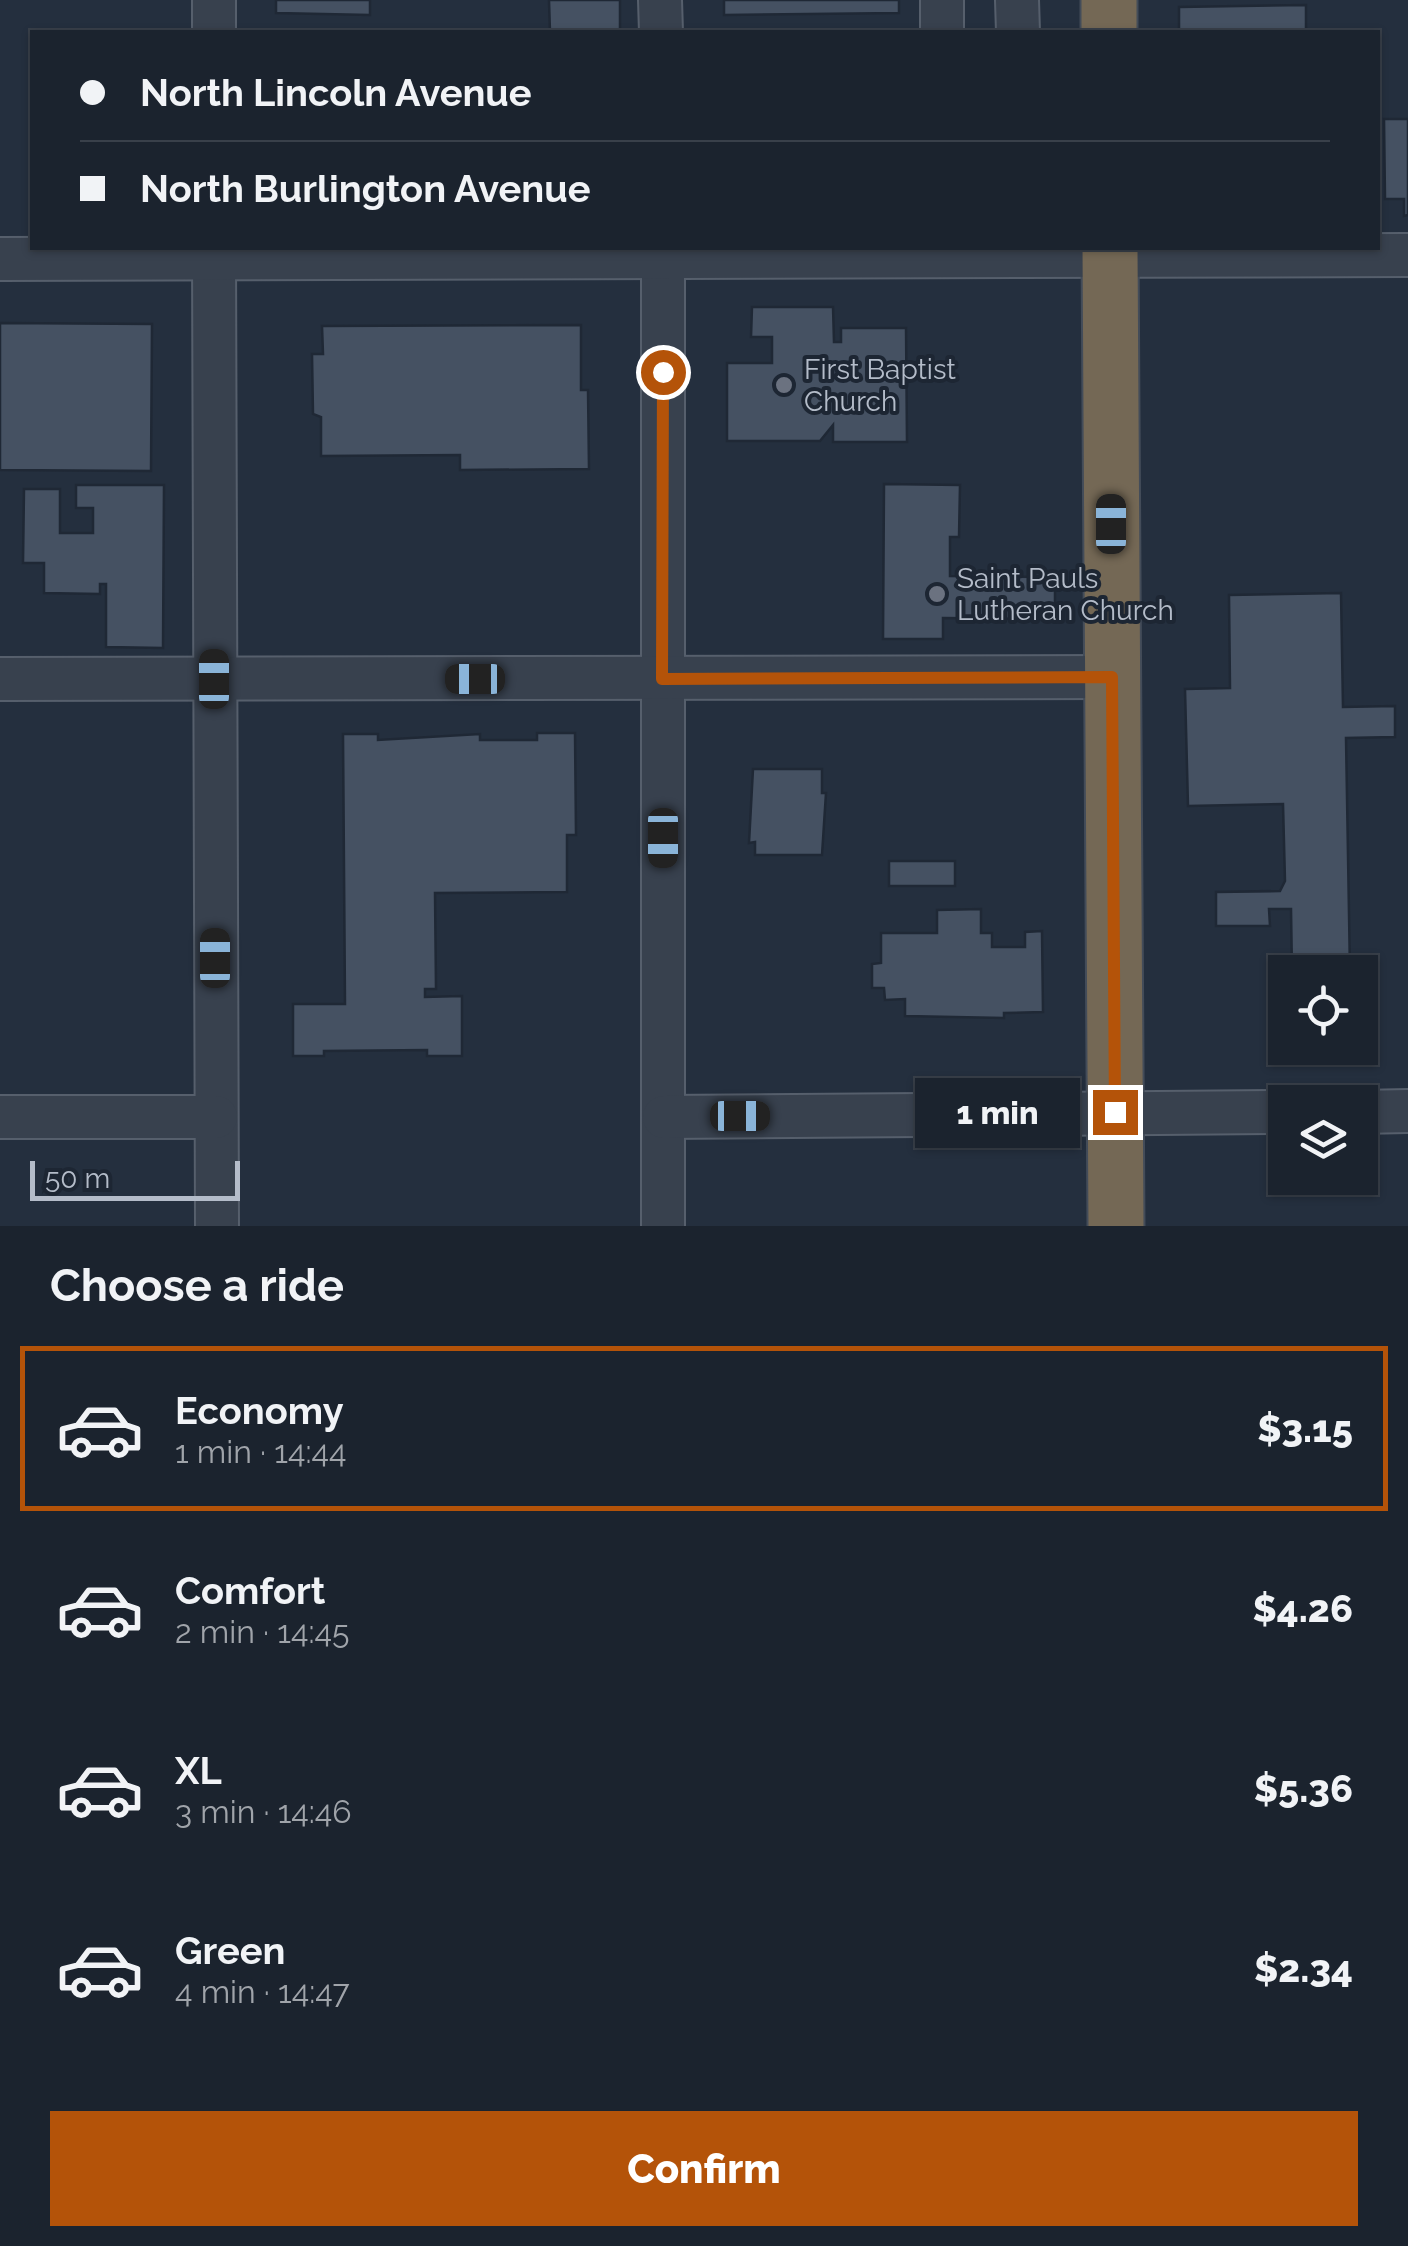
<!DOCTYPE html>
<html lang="en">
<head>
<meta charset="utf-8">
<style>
	body { margin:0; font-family:Raleway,sans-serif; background:#282f3a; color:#f1f3f6; height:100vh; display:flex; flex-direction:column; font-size:38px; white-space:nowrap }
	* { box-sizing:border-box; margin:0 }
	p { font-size:32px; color:#a0a4aa }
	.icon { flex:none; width:55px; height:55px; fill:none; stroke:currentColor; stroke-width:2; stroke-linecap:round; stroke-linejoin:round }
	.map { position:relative; height:1226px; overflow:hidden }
	.panel { display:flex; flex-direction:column; background:#1b232e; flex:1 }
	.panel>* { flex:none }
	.top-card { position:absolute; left:30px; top:30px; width:1350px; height:220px; border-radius:0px; box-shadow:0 2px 8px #0004,0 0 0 2px #39404a; display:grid; align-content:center; height:220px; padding:0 50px; background:#1b232e }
	.tools { position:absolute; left:1268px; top:955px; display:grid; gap:20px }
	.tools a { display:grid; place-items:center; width:110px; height:110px; border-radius:0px; background:#1b232e; box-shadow:0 2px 8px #0004,0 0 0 2px #39404a; font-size:50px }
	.scale { position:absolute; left:30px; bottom:25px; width:210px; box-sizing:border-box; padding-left:10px; border:5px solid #b4bcc9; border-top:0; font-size:28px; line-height:35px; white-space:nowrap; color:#b4bcc9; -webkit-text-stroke:8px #1d2633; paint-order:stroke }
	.end { position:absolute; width:45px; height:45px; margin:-22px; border:12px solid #b45309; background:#fff; box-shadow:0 0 0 5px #fff }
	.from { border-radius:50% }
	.bubble { position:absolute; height:70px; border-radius:0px; background:#1b232e; box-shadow:0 2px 8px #0004,0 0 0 2px #39404a; font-size:32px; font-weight:800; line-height:70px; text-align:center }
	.car { position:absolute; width:30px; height:60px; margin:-30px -15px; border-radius:12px; box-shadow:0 0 8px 2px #0007; background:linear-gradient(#222 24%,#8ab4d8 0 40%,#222 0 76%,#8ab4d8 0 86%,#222 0) }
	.top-card b { display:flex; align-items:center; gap:35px; height:95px; font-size:38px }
	.top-card b+b { border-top:2px solid #39404a }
	.top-card i { width:25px; height:25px; background:#f1f3f6 }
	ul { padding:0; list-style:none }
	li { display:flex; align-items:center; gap:30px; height:165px; margin:0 20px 15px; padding:0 30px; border:5px solid transparent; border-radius:0px }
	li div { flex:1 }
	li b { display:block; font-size:38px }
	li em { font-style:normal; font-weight:800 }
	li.active { border-color:#b45309 }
	li>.icon { width:90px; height:90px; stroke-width:1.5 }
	h2 { padding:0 50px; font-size:45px; line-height:120px }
	.primary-button { display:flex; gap:20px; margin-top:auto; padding:20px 50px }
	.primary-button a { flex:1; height:115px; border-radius:0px; background:#b45309; color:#fff; font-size:40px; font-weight:800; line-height:115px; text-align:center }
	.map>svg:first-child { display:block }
	.building { fill:#455162; stroke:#1f2835; stroke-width:2.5 }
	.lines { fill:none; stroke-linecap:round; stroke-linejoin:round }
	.minor-casing { stroke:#565f6c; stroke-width:46 }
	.highway-casing { stroke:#434c59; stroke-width:59 }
	.minor { stroke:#38414e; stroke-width:42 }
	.highway { stroke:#746855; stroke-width:55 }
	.route { stroke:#b45309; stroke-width:12 }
	.worship-dot { fill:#6b7280; stroke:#1d2633; stroke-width:4 }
	.labels { text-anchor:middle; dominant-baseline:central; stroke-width:8; stroke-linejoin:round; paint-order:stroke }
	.poi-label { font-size:28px; fill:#b4bcc9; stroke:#1d2633; text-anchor:start }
</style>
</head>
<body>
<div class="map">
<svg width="1408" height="1226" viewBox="0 0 1408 1226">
	<rect width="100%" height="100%" fill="#242f3e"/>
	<g class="building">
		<path d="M276,0H370V15L276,13Z"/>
		<path d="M549,0H620V32H550Z"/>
		<path d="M724,0H899V13L724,15Z"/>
		<path d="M1306,5V32H1179V7Z"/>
		<path d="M1384,119H1408V215L1404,216V199H1385Z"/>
		<path d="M752,307H833L834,342H841V328H906L907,442H833V425L820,441H727V363H772V337H751Z"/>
		<path d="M0,323L152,324L151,471L0,470Z"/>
		<path d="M581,325V390H588L589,469L460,470V455L321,456V417L313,414L312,354H323L322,326Z"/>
		<path d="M884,484L960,485L959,537H950V576L1055,577V619L943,618V639H883Z"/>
		<path d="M76,485H164L163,648L106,647V584H100V594L44,593V563H23L24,489H60V533H93V508H76Z"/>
		<path d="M1341,593L1343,707L1395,706V737L1346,738L1350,972H1292L1291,909H1269L1270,926H1216V892L1280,891L1285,881L1283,804L1188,806L1185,689L1230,688L1229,595Z"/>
		<path d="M537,733H575L576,835H567V892L435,893L436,989H425V997L462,996V1056H427V1050L324,1051V1056H293V1004H345L343,734H378V740L480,734V740H537Z"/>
		<path d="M753,769H822V793H826L822,855H755V842L749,843Z"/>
		<rect x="889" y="861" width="66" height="25"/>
		<path d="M981,909V933H992V947H1025V932L1042,931L1043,1012L1004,1013V1018L905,1016V999L885,1000L884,988H872V964L881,963V933H937V910Z"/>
	</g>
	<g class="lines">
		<defs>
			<g id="minor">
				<path d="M660,0L661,32"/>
				<path d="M942,0V32"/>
				<path d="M1017,0L1018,32"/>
				<path d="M214,32V0"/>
				<path d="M214,248L217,1226"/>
				<path d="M663,248V1226"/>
				<path d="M0,259L1408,255"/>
				<path d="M0,679L1112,677"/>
				<path d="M1360,1112L1408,1111"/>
				<path d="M0,1117H216"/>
				<path d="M664,1117L1285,1112"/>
			</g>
			<g id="highway">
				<path d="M1109,0V32"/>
				<path d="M1110,248L1116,1226"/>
			</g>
		</defs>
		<use href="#minor" class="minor-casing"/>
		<use href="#highway" class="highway-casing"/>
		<use href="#minor" class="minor"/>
		<use href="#highway" class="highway"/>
	</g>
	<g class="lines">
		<path class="route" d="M663,372L662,679L1112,677L1115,1112"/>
	</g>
	<g class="worship-dot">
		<circle cx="784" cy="385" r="10"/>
		<circle cx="937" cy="594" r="10"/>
	</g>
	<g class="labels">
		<g class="poi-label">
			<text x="804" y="369">First Baptist<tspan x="804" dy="32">Church</tspan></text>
			<text x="957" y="578">Saint Pauls<tspan x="957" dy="32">Lutheran Church</tspan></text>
		</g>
	</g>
</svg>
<div class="tools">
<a><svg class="icon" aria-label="locate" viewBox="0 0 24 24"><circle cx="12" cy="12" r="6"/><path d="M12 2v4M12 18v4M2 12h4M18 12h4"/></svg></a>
<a><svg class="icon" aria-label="layers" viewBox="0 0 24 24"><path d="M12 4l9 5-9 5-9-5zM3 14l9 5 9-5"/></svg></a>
</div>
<div class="scale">50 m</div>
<i class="end from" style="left:663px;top:372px"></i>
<i class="end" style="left:1115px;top:1112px"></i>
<div class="bubble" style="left:915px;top:1078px;width:165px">1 min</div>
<i class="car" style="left:1111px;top:524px;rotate:0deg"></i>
<i class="car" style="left:214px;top:679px;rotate:0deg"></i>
<i class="car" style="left:475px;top:679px;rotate:270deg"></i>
<i class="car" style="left:663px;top:838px;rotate:180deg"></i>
<i class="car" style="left:215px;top:958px;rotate:0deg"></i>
<i class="car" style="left:740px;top:1116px;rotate:90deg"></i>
<div class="top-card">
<b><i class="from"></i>North Lincoln Avenue</b>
<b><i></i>North Burlington Avenue</b>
</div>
</div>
<section class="panel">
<h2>Choose a ride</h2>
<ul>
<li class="active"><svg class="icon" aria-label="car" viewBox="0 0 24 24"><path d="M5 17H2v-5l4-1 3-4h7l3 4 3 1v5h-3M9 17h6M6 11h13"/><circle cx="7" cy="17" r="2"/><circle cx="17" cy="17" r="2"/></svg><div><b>Economy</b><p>1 min · 14:44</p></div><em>$3.15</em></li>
<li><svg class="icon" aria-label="car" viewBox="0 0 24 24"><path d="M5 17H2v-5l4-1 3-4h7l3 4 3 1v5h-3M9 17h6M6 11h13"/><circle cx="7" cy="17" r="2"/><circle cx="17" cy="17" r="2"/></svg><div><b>Comfort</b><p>2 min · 14:45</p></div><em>$4.26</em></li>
<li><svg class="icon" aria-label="car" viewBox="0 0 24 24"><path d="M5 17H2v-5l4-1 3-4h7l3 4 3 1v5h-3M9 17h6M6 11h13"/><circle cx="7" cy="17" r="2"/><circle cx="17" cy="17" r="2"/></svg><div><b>XL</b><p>3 min · 14:46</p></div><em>$5.36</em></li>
<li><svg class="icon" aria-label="car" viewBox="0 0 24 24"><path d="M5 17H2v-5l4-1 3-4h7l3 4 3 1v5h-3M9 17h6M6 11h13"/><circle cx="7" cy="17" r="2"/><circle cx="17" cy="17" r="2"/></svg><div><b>Green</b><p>4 min · 14:47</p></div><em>$2.34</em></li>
</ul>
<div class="primary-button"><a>Confirm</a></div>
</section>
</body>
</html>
